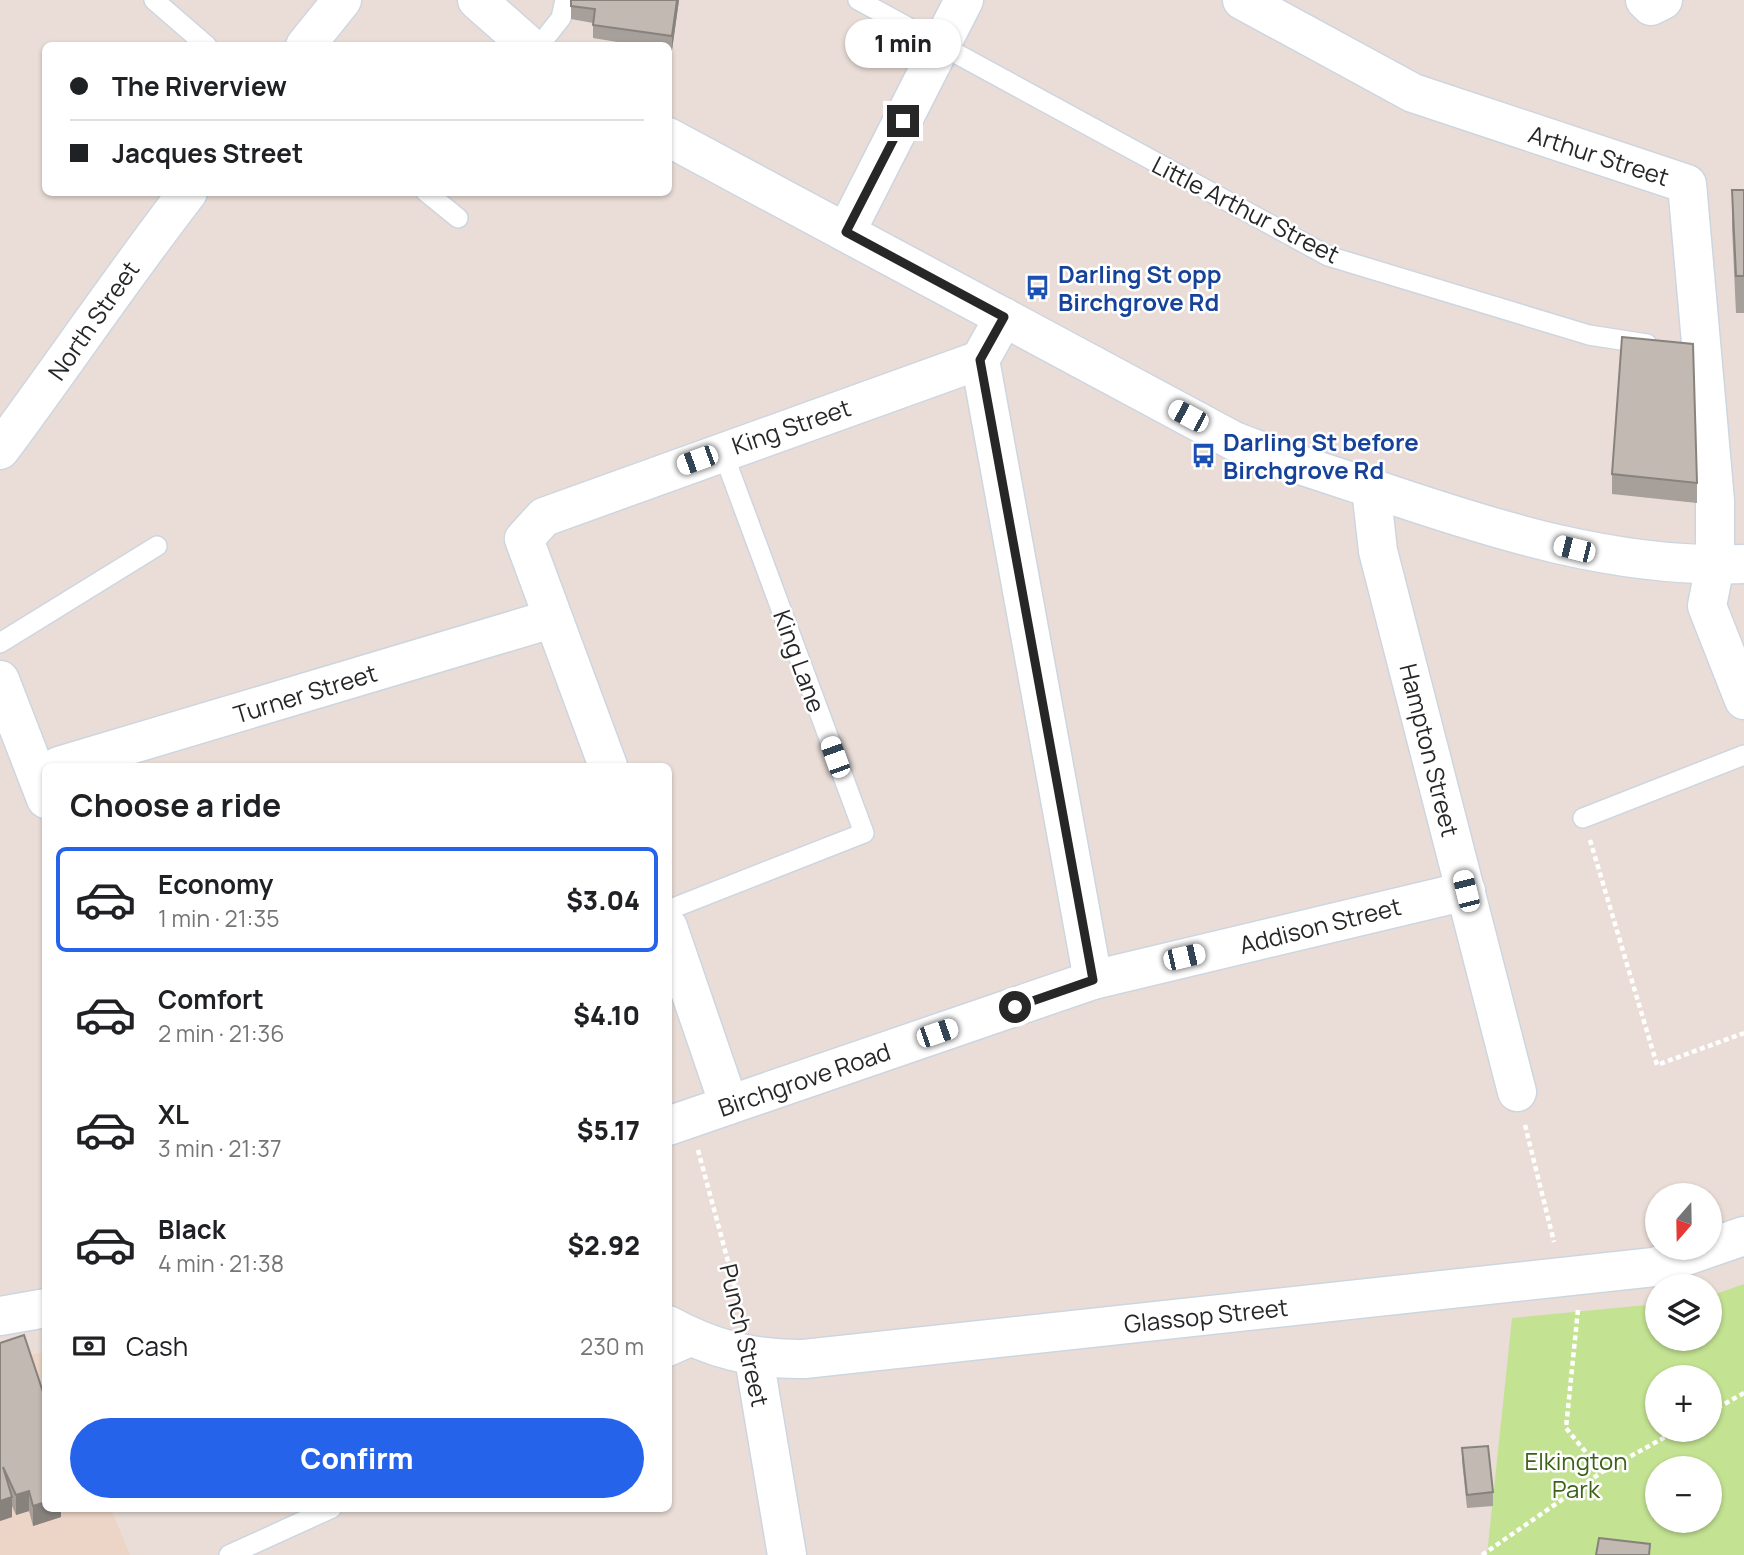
<!DOCTYPE html>
<html lang="en">
<head>
<meta charset="utf-8">
<style>
	body { margin:0; font-family:Manrope,sans-serif; background:#f2f2f2; color:#202124; height:100vh; display:flex; flex-direction:column; font-size:26px; white-space:nowrap }
	* { box-sizing:border-box; margin:0 }
	p { font-size:23px; color:#757577 }
	.icon { flex:none; width:38px; height:38px; fill:none; stroke:currentColor; stroke-width:2; stroke-linecap:round; stroke-linejoin:round }
	.map { position:relative; flex:1; overflow:hidden }
	.side { position:absolute; left:42px; top:763px; width:630px; height:749px; display:flex; flex-direction:column; background:#fff; border-radius:10px; box-shadow:0 2px 5px #0004 }
	.side>* { flex:none }
	.banner { position:absolute; left:42px; top:42px; width:630px; height:154px; border-radius:10px; box-shadow:0 2px 5px #0004; display:grid; align-content:center; height:154px; padding:0 28px; background:#fff }
	.needle { width:46px; rotate:200deg }
	.buttons { position:absolute; left:1645px; top:1183px; display:grid; gap:14px }
	.buttons a { display:grid; place-items:center; width:77px; height:77px; border-radius:50%; background:#fff; box-shadow:0 2px 5px #0004; font-size:35px }
	.end { position:absolute; width:32px; height:32px; margin:-16px; border:9px solid #272727; background:#fff; box-shadow:0 0 0 4px #fff }
	.from { border-radius:50% }
	.bubble { position:absolute; height:49px; border-radius:24px; background:#fff; box-shadow:0 2px 5px #0004; font-size:23px; font-weight:800; line-height:49px; text-align:center }
	.car { position:absolute; width:21px; height:42px; margin:-21px -10px; border-radius:9px; box-shadow:0 0 5px 2px #0007; background:linear-gradient(#fff 24%,#345 0 40%,#fff 0 76%,#345 0 86%,#fff 0) }
	.banner b { display:flex; align-items:center; gap:24px; height:66px; font-size:26px }
	.banner b+b { border-top:2px solid #e0e0e0 }
	.banner i { width:18px; height:18px; background:#202124 }
	ul { padding:0; list-style:none }
	li { display:flex; align-items:center; gap:21px; height:105px; margin:0 14px 10px; padding:0 14px; border:4px solid transparent; border-radius:10px }
	li div { flex:1 }
	li b { display:block; font-size:26px }
	li em { font-style:normal; font-weight:800 }
	li.active { border-color:#2563eb }
	li>.icon { width:63px; height:63px; stroke-width:1.5 }
	h2 { padding:0 28px; font-size:32px; line-height:84px }
	.pay { display:flex; align-items:center; gap:18px; height:77px; padding:0 28px; font-size:26px }
	.pay p { margin-inline-start:auto }
	.primary-button { display:flex; gap:14px; margin-top:auto; padding:14px 28px }
	.primary-button a { flex:1; height:80px; border-radius:42px; background:#2563eb; color:#fff; font-size:28px; font-weight:800; line-height:80px; text-align:center }
	.map>svg:first-child { display:block }
	.education { fill:#ecd5c6 }
	.green { fill:#c3e292; fill-rule:evenodd }
	.lines { fill:none; stroke-linecap:round; stroke-linejoin:round }
	.lane-casing { stroke:#cdd6e0; stroke-width:22 }
	.street-casing { stroke:#cdd6e0; stroke-width:41 }
	.secondary-casing { stroke:#cdd6e0; stroke-width:41 }
	.path { stroke:#fff; stroke-width:4.5; stroke-dasharray:5 3.5; stroke-linecap:butt }
	.lane { stroke:#fff; stroke-width:19 }
	.street { stroke:#fff; stroke-width:38 }
	.secondary { stroke:#fff; stroke-width:38 }
	.wall { fill:#a79f9a }
	.shaded-wall { fill:#88827d }
	.building { fill:#c2b9b3; stroke:#88827d; stroke-width:2 }
	.route { stroke:#272727; stroke-width:9 }
	.labels { text-anchor:middle; dominant-baseline:central; stroke-width:5; stroke-linejoin:round; paint-order:stroke }
	.street-label { font-size:24px; fill:#272727; stroke:#fff }
	.transit-label { font-size:24px; font-weight:bold; fill:#164399; stroke:#fff; text-anchor:start }
	.park-label { font-size:24px; fill:#3c6218; stroke:#fff }
</style>
</head>
<body>
<div class="map">
<svg width="1744" height="1555" viewBox="0 0 1744 1555">
	<rect width="100%" height="100%" fill="#eaddd7"/>
	<path class="education" d="M45,1352L46,1508L111,1509L130,1555H0V1361Z"/>
	<path class="green" d="M1744,1284V1555H1487L1512,1318L1657,1304V1339H1710V1296ZM1657,1377H1710V1430H1657ZM1657,1468H1710V1521H1657Z"/>
	<g class="lines">
		<defs>
			<g id="lane">
				<path d="M154,0L207,46"/>
				<path d="M858,0L1328,256L1589,335L1647,344"/>
				<path d="M539,46L561,18L565,0"/>
				<path d="M426,192L458,218"/>
				<path d="M0,643L157,546"/>
				<path d="M1583,818L1744,755"/>
				<path d="M668,910L864,833L722,450"/>
				<path d="M668,1357L702,1342"/>
				<path d="M229,1555L332,1508"/>
			</g>
			<g id="street">
				<path d="M1242,0L1413,93L1687,184L1715,501V565L1707,606L1744,700"/>
				<path d="M1645,0L1651,6L1663,0"/>
				<path d="M305,46L342,0"/>
				<path d="M846,232L964,0"/>
				<path d="M1004,317L980,360L1093,980"/>
				<path d="M0,450C64,364 123,276 188,192"/>
				<path d="M1371,488L1378,551L1517,1092"/>
				<path d="M0,680L46,799"/>
				<path d="M59,766L551,619"/>
				<path d="M608,766L524,539L544,517L980,360"/>
				<path d="M668,927L729,1105"/>
				<path d="M668,1126L1093,980L1466,891"/>
				<path d="M0,1316L46,1308"/>
				<path d="M668,1325C712,1349 754,1360 804,1359L1654,1267L1744,1236"/>
				<path d="M754,1358L787,1555"/>
			</g>
			<g id="secondary">
				<path d="M477,0L529,46"/>
				<path d="M668,137L1234,441C1282,460 1331,475 1380,491C1498,531 1618,569 1744,564"/>
			</g>
		</defs>
		<use href="#lane" class="lane-casing"/>
		<use href="#street" class="street-casing"/>
		<use href="#secondary" class="secondary-casing"/>
		<g class="path">
			<path d="M1590,840L1657,1065L1744,1033"/>
			<path d="M1525,1125L1554,1242"/>
			<path d="M698,1150L743,1317"/>
			<path d="M1578,1310L1566,1428L1602,1472"/>
			<path d="M1710,1412L1744,1393"/>
			<path d="M1482,1555L1602,1472L1678,1430"/>
		</g>
		<use href="#lane" class="lane"/>
		<use href="#street" class="street"/>
		<use href="#secondary" class="secondary"/>
	</g>
	<g class="wall">
		<path d="M571,0H679L672,50L668,49V46H642L593,38V23L571,19Z"/>
		<path d="M1732,190H1744V313H1736L1732,227Z"/>
		<path d="M1612,474L1697,483V503L1612,494Z"/>
		<path d="M0,1343L61,1508V1517L33,1526L29,1511L16,1515L12,1506V1517L0,1521Z"/>
		<path d="M1462,1448L1493,1492V1506L1467,1508L1462,1461Z"/>
	</g>
	<g class="shaded-wall">
		<path d="M677,0H679L672,50V36Z"/>
		<path d="M29,1491V1511L16,1515V1495Z"/>
		<path d="M12,1497V1517L0,1521V1501Z"/>
		<path d="M46,1502V1508H61V1517L33,1526V1506Z"/>
	</g>
	<g class="building">
		<path d="M571,0H677L672,36L593,25L595,9L571,6Z"/>
		<path d="M1732,190H1744V276H1736Z"/>
		<path d="M1622,337L1693,344L1697,483L1612,474Z"/>
		<path d="M24,1335L46,1401V1502L33,1506L29,1491L16,1495L3,1467L12,1497L0,1501V1343Z"/>
		<path d="M1488,1446L1493,1492L1467,1495L1462,1448Z"/>
		<path d="M1599,1538L1650,1544L1649,1555H1596Z"/>
	</g>
	<g class="lines">
		<path class="route" d="M903,121L846,232L1004,317L980,360L1093,980L1015,1007"/>
	</g>
	<defs>
		<symbol id="bus-bare" viewBox="-9 -9 18 18"><path d="M-5-6H5V4H4V6H2V4H-2V6H-4V4H-5ZM-3.5-4V0h7V-4ZM-3.5 1.2v1.5H-2V1.2ZM2 1.2v1.5H3.5V1.2Z" fill="#1a4fb4" stroke="#fff" stroke-width="2.5" paint-order="stroke"/></symbol>
	</defs>
	<g fill-rule="evenodd">
		<use href="#bus-bare" x="1020" y="270" width="35" height="35"/>
		<use href="#bus-bare" x="1186" y="438" width="35" height="35"/>
	</g>
	<g class="labels">
		<g class="street-label">
			<text transform="translate(1599 155) rotate(18)">Arthur Street</text>
			<text transform="translate(1246 209) rotate(27)">Little Arthur Street</text>
			<text transform="translate(93 320) rotate(-55)">North Street</text>
			<text transform="translate(791 426) rotate(-19)">King Street</text>
			<text transform="translate(800 661) rotate(70)">King Lane</text>
			<text transform="translate(305 693) rotate(-17)">Turner Street</text>
			<text transform="translate(1430 750) rotate(76)">Hampton Street</text>
			<text transform="translate(1320 925) rotate(-14)">Addison Street</text>
			<text transform="translate(804 1079) rotate(-19)">Birchgrove Road</text>
			<text transform="translate(1206 1315) rotate(-6)">Glassop Street</text>
			<text transform="translate(745 1335) rotate(77)">Punch Street</text>
		</g>
		<g class="transit-label">
			<text x="1058" y="273">Darling St opp<tspan x="1058" dy="28">Birchgrove Rd</tspan></text>
			<text x="1223" y="441">Darling St before<tspan x="1223" dy="28">Birchgrove Rd</tspan></text>
		</g>
		<g class="park-label">
			<text x="1576" y="1460">Elkington<tspan x="1576" dy="28">Park</tspan></text>
		</g>
	</g>
</svg>
<div class="buttons">
<a><svg class="needle" viewBox="-14 -14 28 28"><path d="M0-13l5 13h-10z" fill="#e53935"/><path d="M0 13l5-13h-10z" fill="#757577"/></svg></a>
<a><svg class="icon" aria-label="layers" viewBox="0 0 24 24"><path d="M12 4l9 5-9 5-9-5zM3 14l9 5 9-5"/></svg></a>
<a>+</a>
<a>−</a>
</div>
<i class="end from" style="left:1015px;top:1007px"></i>
<i class="end" style="left:903px;top:121px"></i>
<div class="bubble" style="left:845px;top:19px;width:116px">1 min</div>
<i class="car" style="left:1188px;top:416px;rotate:298deg"></i>
<i class="car" style="left:697px;top:460px;rotate:250deg"></i>
<i class="car" style="left:1574px;top:549px;rotate:284deg"></i>
<i class="car" style="left:835px;top:757px;rotate:340deg"></i>
<i class="car" style="left:1466px;top:891px;rotate:346deg"></i>
<i class="car" style="left:1184px;top:957px;rotate:77deg"></i>
<i class="car" style="left:937px;top:1033px;rotate:71deg"></i>
<div class="banner">
<b><i class="from"></i>The Riverview</b>
<b><i></i>Jacques Street</b>
</div>
<section class="side">
<h2>Choose a ride</h2>
<ul>
<li class="active"><svg class="icon" aria-label="car" viewBox="0 0 24 24"><path d="M5 17H2v-5l4-1 3-4h7l3 4 3 1v5h-3M9 17h6M6 11h13"/><circle cx="7" cy="17" r="2"/><circle cx="17" cy="17" r="2"/></svg><div><b>Economy</b><p>1 min · 21:35</p></div><em>$3.04</em></li>
<li><svg class="icon" aria-label="car" viewBox="0 0 24 24"><path d="M5 17H2v-5l4-1 3-4h7l3 4 3 1v5h-3M9 17h6M6 11h13"/><circle cx="7" cy="17" r="2"/><circle cx="17" cy="17" r="2"/></svg><div><b>Comfort</b><p>2 min · 21:36</p></div><em>$4.10</em></li>
<li><svg class="icon" aria-label="car" viewBox="0 0 24 24"><path d="M5 17H2v-5l4-1 3-4h7l3 4 3 1v5h-3M9 17h6M6 11h13"/><circle cx="7" cy="17" r="2"/><circle cx="17" cy="17" r="2"/></svg><div><b>XL</b><p>3 min · 21:37</p></div><em>$5.17</em></li>
<li><svg class="icon" aria-label="car" viewBox="0 0 24 24"><path d="M5 17H2v-5l4-1 3-4h7l3 4 3 1v5h-3M9 17h6M6 11h13"/><circle cx="7" cy="17" r="2"/><circle cx="17" cy="17" r="2"/></svg><div><b>Black</b><p>4 min · 21:38</p></div><em>$2.92</em></li>
</ul>
<div class="pay"><svg class="icon" aria-label="cash" viewBox="0 0 24 24"><path d="M3 7h18v10H3z"/><circle cx="12" cy="12" r="2"/></svg>Cash<p>230 m</p></div>
<div class="primary-button"><a>Confirm</a></div>
</section>
</div>
</body>
</html>
